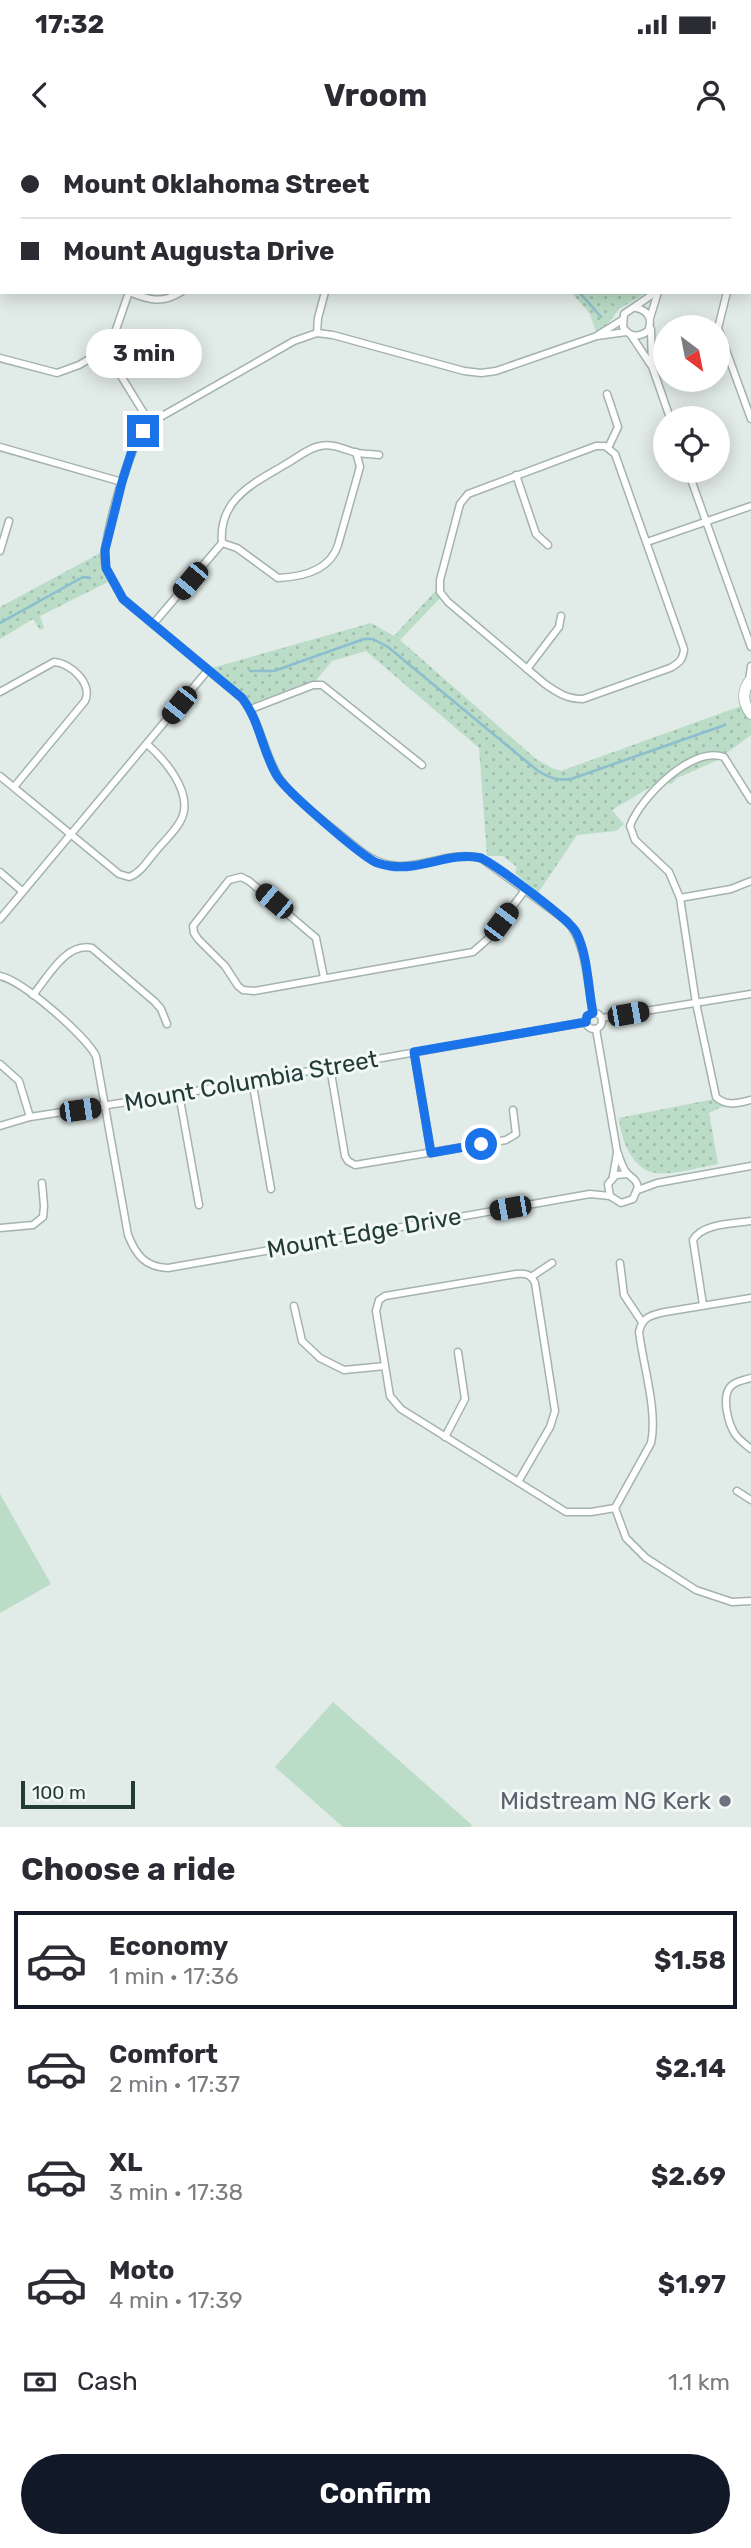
<!DOCTYPE html>
<html lang="en">
<head>
<meta charset="utf-8">
<style>
	body { margin:0; font-family:Rubik,sans-serif; background:#f2f2f3; color:#2b2b33; height:100vh; display:flex; flex-direction:column; font-size:26px; white-space:nowrap }
	* { box-sizing:border-box; margin:0 }
	p { font-size:23px; color:#7c7c81 }
	.icon { flex:none; width:38px; height:38px; fill:none; stroke:currentColor; stroke-width:2; stroke-linecap:round; stroke-linejoin:round }
	.map { position:relative; height:1687px; overflow:hidden }
	.panel { display:flex; flex-direction:column; background:#fff; flex:1 }
	.panel>* { flex:none }
	.banner { position:absolute; left:0px; top:0px; width:752px; height:154px; box-shadow:0 4px 18px #0003; display:grid; align-content:center; height:154px; padding:0 21px; background:#fff }
	.needle { width:46px; rotate:148deg }
	.buttons { position:absolute; left:653px; top:175px; display:grid; gap:14px }
	.buttons a { display:grid; place-items:center; width:77px; height:77px; border-radius:50%; background:#fff; box-shadow:0 4px 18px #0003; font-size:35px }
	.scale { position:absolute; left:21px; bottom:18px; width:114px; box-sizing:border-box; padding-left:7px; border:4px solid #223b37; border-top:0; font-size:19px; line-height:24px; white-space:nowrap; color:#223b37; -webkit-text-stroke:5px #f2f8f5; paint-order:stroke }
	.end { position:absolute; width:32px; height:32px; margin:-16px; border:9px solid #1a73e8; background:#fff; box-shadow:0 0 0 4px #fff }
	.from { border-radius:50% }
	.bubble { position:absolute; height:49px; border-radius:24px; background:#fff; box-shadow:0 4px 18px #0003; font-size:23px; font-weight:700; line-height:49px; text-align:center }
	.car { position:absolute; width:21px; height:42px; margin:-21px -10px; border-radius:9px; box-shadow:0 0 5px 2px #0007; background:linear-gradient(#222 24%,#8ab4d8 0 40%,#222 0 76%,#8ab4d8 0 86%,#222 0) }
	.banner b { display:flex; align-items:center; gap:24px; height:66px; font-size:26px }
	.banner b+b { border-top:2px solid #e1e1e2 }
	.banner i { width:18px; height:18px; background:#2b2b33 }
	ul { padding:0; list-style:none }
	li { display:flex; align-items:center; gap:21px; height:98px; margin:0 14px 10px; padding:0 7px; border:4px solid transparent; border-radius:0px }
	li div { flex:1 }
	li b { display:block; font-size:26px }
	li em { font-style:normal; font-weight:700 }
	li.on { border-color:#111827 }
	li>.icon { width:63px; height:63px; stroke-width:1.5 }
	h2 { padding:0 21px; font-size:32px; line-height:84px }
	.pay { display:flex; align-items:center; gap:18px; height:77px; padding:0 21px; font-size:26px }
	.pay p { margin-inline-start:auto }
	.button { display:flex; gap:14px; margin-top:auto; padding:14px 21px }
	.button a { flex:1; height:80px; border-radius:42px; background:#111827; color:#fff; font-size:28px; font-weight:700; line-height:80px; text-align:center }
	.status { display:flex; justify-content:space-between; align-items:center; height:49px; padding:0 35px; background:#fff; direction:ltr }
	.status svg { height:19px; fill:currentColor }
	header { display:flex; justify-content:space-between; align-items:center; height:91px; padding:0 21px; background:#fff; font-size:32px; font-weight:700 }
	.map>svg:first-child { display:block }
	.green { fill:url(#green-dots) }
	.pitch { fill:#bbdcc6 }
	.lines { fill:none; stroke-linecap:round; stroke-linejoin:round }
	.stream { stroke:#8bbece; stroke-width:2.5 }
	.street-casing { stroke:#a4b3af; stroke-width:9 }
	.secondary-casing { stroke:#a0b6b0; stroke-width:12 }
	.street { stroke:#fff; stroke-width:6 }
	.secondary { stroke:#fff; stroke-width:10 }
	.route { stroke:#1a73e8; stroke-width:9 }
	.worship-dot { fill:#6b7280; stroke:#f2f8f5; stroke-width:2.5 }
	.labels { text-anchor:middle; dominant-baseline:central; stroke-width:6; stroke-linejoin:round; paint-order:stroke }
	.street-label { font-size:24px; fill:#223b37; stroke:#f2f8f5 }
	.worship-label { font-size:24px; fill:#5b616d; stroke:#f2f8f5; text-anchor:end }
</style>
</head>
<body>
<div class="status"><b>17:32</b><svg viewBox="0 0 49 12"><path d="M0 12V9h3v3zM5 12V6h3v6zM10 12V3h3v9zM15 12V0h3v12zM26 1h20v11H26zM47 4h2v5h-2z"/></svg></div>
<header><svg class="icon" aria-label="back" viewBox="0 0 24 24"><path d="M15 5l-7 7 7 7"/></svg>Vroom<svg class="icon" aria-label="person" viewBox="0 0 24 24"><circle cx="12" cy="8" r="4"/><path d="M4 21q1-7 8-7t8 7"/></svg></header>
<div class="map">
<svg width="751" height="1687" viewBox="0 0 751 1687">
	<defs>
		<pattern id="green-dots" width="8" height="8" patternUnits="userSpaceOnUse" patternTransform="scale(1.75)"><rect width="8" height="8" fill="#bbdcc6"/><path d="M2 2h.1M6 6h.1" fill="none" stroke="#a0beab" stroke-width="1.8" stroke-linecap="round"/></pattern>
	</defs>
	<rect width="100%" height="100%" fill="#e1ebe8"/>
	<g class="green">
		<path d="M79,0H550L557,2H85Z"/>
		<path d="M571,152H647L619,169L606,186L596,192L590,174Z"/>
		<path d="M104,411L110,441L40,476L44,488L40,490L33,479L0,499V467Z"/>
		<path d="M439,447L443,455L400,500L536,619L552,628L561,631L741,566L751,577V595L716,621L677,638L671,644L662,640L612,670L624,684L616,691L577,695L538,753L515,733L517,727L503,716H487L479,608L366,511L332,521L313,544L254,565L212,528L371,483L394,496Z"/>
		<path d="M719,958L728,964L709,973L718,1024C701,1027 674,1035 657,1033C632,1031 621,999 619,978Z"/>
	</g>
	<g class="pitch">
		<path d="M0,1354L51,1444L0,1473Z"/>
		<path d="M333,1562L472,1685L470,1687H343L275,1627Z"/>
	</g>
	<g class="lines">
		<g class="stream">
			<path d="M579,152L601,177"/>
			<path d="M0,483L83,437L90,438"/>
			<path d="M250,531H274L364,499H373L388,507L538,631C550,638 558,641 571,639L725,585"/>
		</g>
		<defs>
			<g id="street">
				<path d="M714,2L715,0"/>
				<path d="M0,32H2"/>
				<path d="M0,124H2"/>
				<path d="M129,152C149,160 162,164 181,152"/>
				<path d="M727,152L718,188L751,279"/>
				<path d="M636,168C648,170 653,179 648,191C638,198 629,197 623,187L624,174L656,152"/>
				<path d="M650,178L658,152"/>
				<path d="M651,189L652,226L670,278"/>
				<path d="M317,193L318,178L325,152"/>
				<path d="M598,195L622,180"/>
				<path d="M631,195L651,225"/>
				<path d="M105,210L150,283"/>
				<path d="M0,218L57,233L79,225L105,210L112,201L129,152"/>
				<path d="M607,254L618,287L608,308"/>
				<path d="M596,306H605L615,314L684,509C683,520 679,523 670,528L583,559C567,559 558,553 545,544L448,462L440,452V440L460,364L468,354Z"/>
				<path d="M0,307L122,342"/>
				<path d="M688,331L751,507"/>
				<path d="M516,335L536,394L548,405"/>
				<path d="M647,402L751,366"/>
				<path d="M222,403L237,408L278,438C303,437 330,430 338,405L360,327L356,312"/>
				<path d="M0,411L9,381"/>
				<path d="M154,483L222,403C218,359 254,343 286,324C297,318 308,308 320,306C333,303 345,310 357,313C364,314 372,314 379,315"/>
				<path d="M527,529L559,487L561,476"/>
				<path d="M749,541L751,526"/>
				<path d="M0,552L54,522C71,523 93,544 85,561L14,647"/>
				<path d="M251,569L313,545H322L422,625"/>
				<path d="M0,636L119,734L129,737C141,733 148,720 156,711C165,700 179,688 183,675C191,650 164,619 147,604"/>
				<path d="M751,660L724,617C692,605 640,658 630,686L635,700L669,732L680,758L696,863L716,957C727,967 738,963 751,960"/>
				<path d="M0,732L22,751"/>
				<path d="M680,758L731,749L751,741"/>
				<path d="M0,779L208,530"/>
				<path d="M0,836C23,841 85,895 96,916L128,1095C136,1115 145,1127 168,1128L590,1054L610,1056"/>
				<path d="M324,838L316,798L249,741L241,737L229,740L193,786L194,793L198,799L225,826L238,846L243,850L254,851L473,812L489,798L525,750"/>
				<path d="M33,855C48,837 66,802 92,808L155,862L161,869L167,884"/>
				<circle cx="594" cy="881" r="8"/>
				<path d="M593,873C587,843 587,804 567,781L481,718C437,708 406,745 362,712C339,693 292,659 278,636C263,611 260,581 242,558L123,459L106,428L104,416C109,382 127,307 150,283L294,201L317,193L333,195L464,231L481,233L496,231L597,196L626,192"/>
				<path d="M602,878L751,854"/>
				<path d="M596,889L617,1011C620,1018 622,1028 627,1033C633,1039 636,1039 638,1047L633,1059L621,1063L610,1056L608,1044L616,1035L628,1034"/>
				<path d="M414,912L431,1013"/>
				<path d="M0,924L19,941L30,977"/>
				<path d="M330,927L345,1016L348,1021L355,1025L506,1000L516,994L513,970"/>
				<path d="M252,940L271,1049"/>
				<path d="M179,954L199,1065"/>
				<path d="M0,986L30,977L179,954L586,882"/>
				<path d="M613,1036L617,1013"/>
				<path d="M638,1050L657,1043L751,1026"/>
				<path d="M0,1088L33,1085L43,1077L44,1066L42,1043"/>
				<path d="M620,1123L624,1155L642,1182"/>
				<path d="M531,1137L552,1123"/>
				<path d="M751,1158L665,1172C651,1175 642,1177 639,1192C643,1225 658,1272 651,1303L615,1368L626,1398L646,1418L696,1450L732,1462L751,1461"/>
				<path d="M703,1165L693,1100C703,1083 733,1084 751,1081"/>
				<path d="M294,1166L302,1201L320,1218L344,1230L385,1226"/>
				<path d="M751,1238C744,1240 736,1241 731,1246C721,1256 728,1283 735,1294C739,1300 745,1304 751,1309"/>
				<path d="M445,1297L465,1259L458,1212"/>
				<path d="M518,1342L550,1287L555,1271L535,1143C531,1134 525,1133 516,1134L385,1156L379,1160L376,1171L390,1256L401,1269L566,1372H591L615,1368"/>
				<path d="M737,1351L751,1360"/>
			</g>
			<path id="secondary" d="M751,539C742,550 742,562 751,574"/>
		</defs>
		<use href="#street" class="street-casing"/>
		<use href="#secondary" class="secondary-casing"/>
		<use href="#street" class="street"/>
		<use href="#secondary" class="secondary"/>
	</g>
	<g class="lines">
		<path class="route" d="M143,291L133,307L122,342L105,410L106,428L123,459L242,558C260,581 262,611 277,636C287,652 358,713 375,722C379,724 385,725 390,726C421,731 451,711 481,718C497,726 569,779 576,792C588,815 588,848 593,873L587,876L586,882L414,912L431,1013L481,1004"/>
	</g>
	<circle class="worship-dot" cx="725" cy="1661" r="7"/>
	<g class="labels">
		<g class="street-label">
			<text transform="translate(251 941) rotate(-10)">Mount Columbia Street</text>
			<text transform="translate(364 1093) rotate(-10)">Mount Edge Drive</text>
		</g>
		<g class="worship-label">
			<text x="711" y="1661">Midstream NG Kerk</text>
		</g>
	</g>
</svg>
<div class="buttons">
<a><svg class="needle" viewBox="-14 -14 28 28"><path d="M0-13l5 13h-10z" fill="#e53935"/><path d="M0 13l5-13h-10z" fill="#7c7c81"/></svg></a>
<a><svg class="icon" aria-label="locate" viewBox="0 0 24 24"><circle cx="12" cy="12" r="6"/><path d="M12 2v4M12 18v4M2 12h4M18 12h4"/></svg></a>
</div>
<div class="scale">100 m</div>
<i class="end from" style="left:481px;top:1004px"></i>
<i class="end" style="left:143px;top:291px"></i>
<div class="bubble" style="left:86px;top:189px;width:116px">3 min</div>
<i class="car" style="left:190px;top:441px;rotate:220deg"></i>
<i class="car" style="left:179px;top:565px;rotate:219deg"></i>
<i class="car" style="left:274px;top:761px;rotate:310deg"></i>
<i class="car" style="left:501px;top:782px;rotate:37deg"></i>
<i class="car" style="left:628px;top:874px;rotate:80deg"></i>
<i class="car" style="left:80px;top:970px;rotate:82deg"></i>
<i class="car" style="left:510px;top:1068px;rotate:260deg"></i>
<div class="banner">
<b><i class="from"></i>Mount Oklahoma Street</b>
<b><i></i>Mount Augusta Drive</b>
</div>
</div>
<section class="panel">
<h2>Choose a ride</h2>
<ul>
<li class="on"><svg class="icon" aria-label="car" viewBox="0 0 24 24"><path d="M5 17H2v-5l4-1 3-4h7l3 4 3 1v5h-3M9 17h6M6 11h13"/><circle cx="7" cy="17" r="2"/><circle cx="17" cy="17" r="2"/></svg><div><b>Economy</b><p>1 min · 17:36</p></div><em>$1.58</em></li>
<li><svg class="icon" aria-label="car" viewBox="0 0 24 24"><path d="M5 17H2v-5l4-1 3-4h7l3 4 3 1v5h-3M9 17h6M6 11h13"/><circle cx="7" cy="17" r="2"/><circle cx="17" cy="17" r="2"/></svg><div><b>Comfort</b><p>2 min · 17:37</p></div><em>$2.14</em></li>
<li><svg class="icon" aria-label="car" viewBox="0 0 24 24"><path d="M5 17H2v-5l4-1 3-4h7l3 4 3 1v5h-3M9 17h6M6 11h13"/><circle cx="7" cy="17" r="2"/><circle cx="17" cy="17" r="2"/></svg><div><b>XL</b><p>3 min · 17:38</p></div><em>$2.69</em></li>
<li><svg class="icon" aria-label="car" viewBox="0 0 24 24"><path d="M5 17H2v-5l4-1 3-4h7l3 4 3 1v5h-3M9 17h6M6 11h13"/><circle cx="7" cy="17" r="2"/><circle cx="17" cy="17" r="2"/></svg><div><b>Moto</b><p>4 min · 17:39</p></div><em>$1.97</em></li>
</ul>
<div class="pay"><svg class="icon" aria-label="cash" viewBox="0 0 24 24"><path d="M3 7h18v10H3z"/><circle cx="12" cy="12" r="2"/></svg>Cash<p>1.1 km</p></div>
<div class="button"><a>Confirm</a></div>
</section>
</body>
</html>
